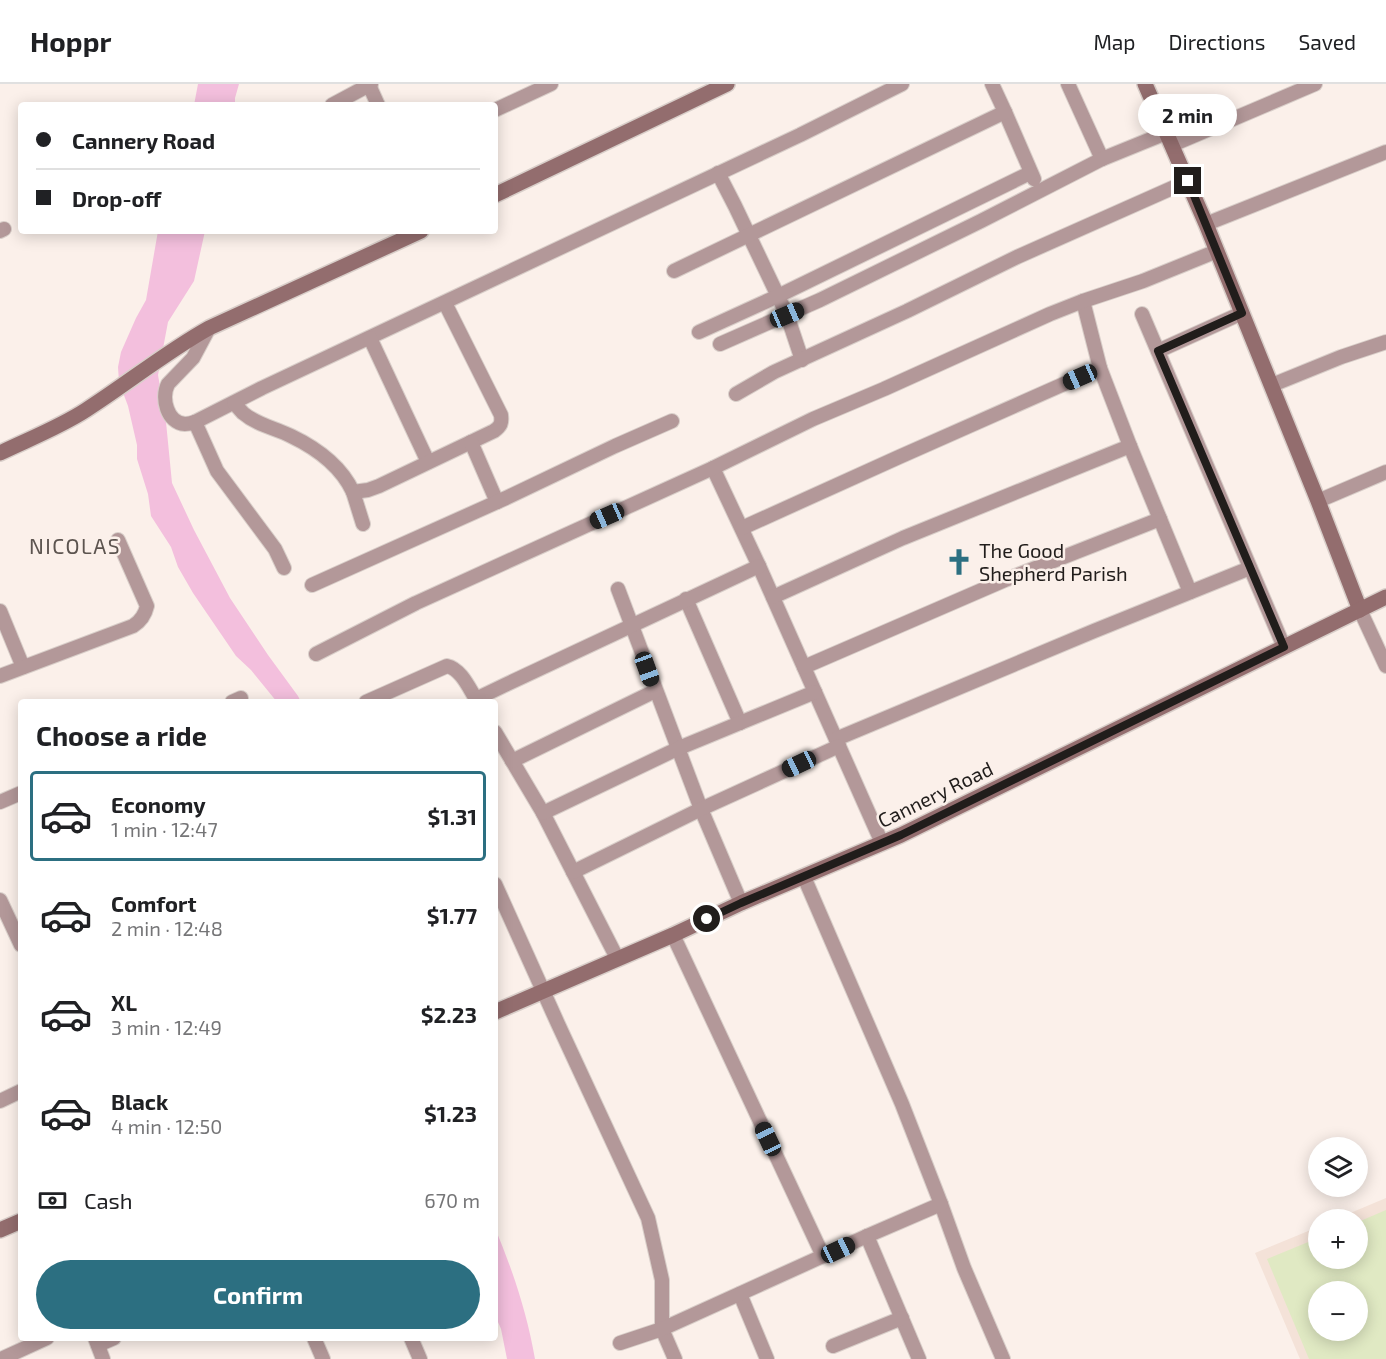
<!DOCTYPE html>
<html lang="en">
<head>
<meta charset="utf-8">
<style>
	body { margin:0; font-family:"Exo 2",sans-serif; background:#f2f2f2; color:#202124; height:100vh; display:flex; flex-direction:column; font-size:22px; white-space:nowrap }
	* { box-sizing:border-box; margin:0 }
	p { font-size:20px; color:#757577 }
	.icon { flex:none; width:33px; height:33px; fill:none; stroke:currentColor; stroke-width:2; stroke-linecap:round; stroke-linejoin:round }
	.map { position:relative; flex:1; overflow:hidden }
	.drawer { position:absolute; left:18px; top:615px; width:480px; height:642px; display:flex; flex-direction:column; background:#fff; border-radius:6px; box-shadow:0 3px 15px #0003 }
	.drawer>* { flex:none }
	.hud { position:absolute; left:18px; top:18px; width:480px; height:132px; border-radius:6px; box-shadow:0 3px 15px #0003; display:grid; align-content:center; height:132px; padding:0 18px; background:#fff }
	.fabs { position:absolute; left:1308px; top:1053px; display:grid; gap:12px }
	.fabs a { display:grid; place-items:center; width:60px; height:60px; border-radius:50%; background:#fff; box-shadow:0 3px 15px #0003; font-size:30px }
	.end { position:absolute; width:27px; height:27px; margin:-14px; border:8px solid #211d1b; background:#fff; box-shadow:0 0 0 3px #fff }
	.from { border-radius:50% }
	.bubble { position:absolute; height:42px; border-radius:21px; background:#fff; box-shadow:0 3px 15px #0003; font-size:20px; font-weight:700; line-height:42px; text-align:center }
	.car { position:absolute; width:18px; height:36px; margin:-18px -9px; border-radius:8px; box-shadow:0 0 4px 2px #0007; background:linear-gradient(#222 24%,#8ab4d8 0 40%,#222 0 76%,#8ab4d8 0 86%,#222 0) }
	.hud b { display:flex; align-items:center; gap:21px; height:57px; font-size:22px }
	.hud b+b { border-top:2px solid #e0e0e0 }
	.hud i { width:15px; height:15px; background:#202124 }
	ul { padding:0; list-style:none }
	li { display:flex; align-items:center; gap:18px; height:90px; margin:0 12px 9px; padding:0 6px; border:3px solid transparent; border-radius:6px }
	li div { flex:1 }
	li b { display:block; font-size:22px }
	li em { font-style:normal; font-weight:700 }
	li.selected { border-color:#2c6f81 }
	li>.icon { width:54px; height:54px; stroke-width:1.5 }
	h2 { padding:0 18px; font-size:27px; line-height:72px }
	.pay { display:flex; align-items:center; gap:15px; height:66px; padding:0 18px; font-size:22px }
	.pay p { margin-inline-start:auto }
	.cta { display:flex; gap:12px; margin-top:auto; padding:12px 18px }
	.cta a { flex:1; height:69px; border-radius:36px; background:#2c6f81; color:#fff; font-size:24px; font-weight:700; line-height:69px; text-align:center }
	header { display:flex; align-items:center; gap:36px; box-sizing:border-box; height:84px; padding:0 30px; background:#fff; border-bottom:2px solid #e0e0e0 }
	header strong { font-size:28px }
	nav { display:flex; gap:33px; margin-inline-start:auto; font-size:21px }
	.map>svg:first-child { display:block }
	.built { fill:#f4e2d8; fill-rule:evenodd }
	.green { fill:#e0e9c3; fill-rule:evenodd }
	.water { fill:#f3bfdd }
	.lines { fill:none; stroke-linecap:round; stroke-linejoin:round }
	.street-casing { stroke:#d8cec9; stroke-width:16 }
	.secondary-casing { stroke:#d8cec9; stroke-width:18 }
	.street { stroke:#b39899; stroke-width:14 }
	.secondary { stroke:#936d6e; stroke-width:15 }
	.route { stroke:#211d1b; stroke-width:8 }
	.labels { text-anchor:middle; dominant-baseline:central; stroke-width:5; stroke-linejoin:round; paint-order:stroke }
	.poi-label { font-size:20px; fill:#211d1b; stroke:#fbf0ea; text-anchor:start }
	.street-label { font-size:20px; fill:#211d1b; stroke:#fbf0ea }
	.neighbourhood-label { font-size:21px; letter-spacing:1.5px; fill:#5c544f; stroke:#fbf0ea }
</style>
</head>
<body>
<header>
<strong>Hoppr</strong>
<nav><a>Map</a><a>Directions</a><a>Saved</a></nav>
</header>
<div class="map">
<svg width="1386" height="1275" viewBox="0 0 1386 1275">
	<rect width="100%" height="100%" fill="#fbf0ea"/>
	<path class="built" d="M1386,1114V1275H1300L1255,1169L1318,1143V1174H1358V1136L1336,1135ZM1318,1208H1358V1246H1318Z"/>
	<path class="green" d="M1386,1126V1275H1309L1267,1175L1318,1154V1174H1358V1138ZM1318,1208H1358V1246H1318Z"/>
	<g class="water">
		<path d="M198,0H239L235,14V21H194Z"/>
		<path d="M158,147H205L194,197L168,238L158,291L166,338L172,399L194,446L230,514L268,571L298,612L301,618H277L251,586L236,572L193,509L178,483L171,463L151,432L148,410L137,375V361L128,322L119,298L118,283L121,268L136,234L146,216Z"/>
		<path d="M495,1144C513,1187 527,1229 535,1275H507L501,1245L495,1231Z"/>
	</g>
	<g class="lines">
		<defs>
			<g id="street">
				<path d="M1068,0L1102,75"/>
				<path d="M369,1L378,21"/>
				<path d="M332,21L371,0"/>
				<path d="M495,26L551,0"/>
				<path d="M1005,28L1034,95"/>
				<path d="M1172,61L1315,0"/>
				<path d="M718,89L735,122L787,231L802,276"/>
				<path d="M1206,140L1386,68"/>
				<path d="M0,147L4,145"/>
				<path d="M674,187L1005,28L992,0"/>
				<path d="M1142,230L1284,563"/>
				<path d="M209,244L193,274L168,300C161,314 167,339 185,340C188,340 192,339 195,338L262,304L800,51L902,0"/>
				<path d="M699,248L778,212L1030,89"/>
				<path d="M370,254L428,378"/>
				<path d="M720,260L820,216L981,137L1102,75L1166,49"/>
				<path d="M1158,267L1242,229"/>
				<path d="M1272,301L1341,273L1386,258"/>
				<path d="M736,310L774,288L907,227L1017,173L1188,97"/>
				<path d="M234,319C237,322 240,326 243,329C257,341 275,344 291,352C316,364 341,382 353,408L368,406L379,402L494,347C501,342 502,339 501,331L445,219"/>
				<path d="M195,338L217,387L275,465L284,484"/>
				<path d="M471,358L497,418"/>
				<path d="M1130,362L1190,508"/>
				<path d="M713,384L759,482L882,759"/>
				<path d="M353,408L363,440"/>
				<path d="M1318,417L1386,388"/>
				<path d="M742,444L899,373L1100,284"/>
				<path d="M312,501L506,414L615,362L672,337"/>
				<path d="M618,505L701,725L741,819"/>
				<path d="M773,513L903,454L1130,362L1100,284L1083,217"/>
				<path d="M686,515L740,639"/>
				<path d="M1360,526L1386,582"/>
				<path d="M0,527L23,583"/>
				<path d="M316,570L416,519L713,384L813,335L884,305L1050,230L1083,217L1143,197L1217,167"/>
				<path d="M804,583L1005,496L1160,435"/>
				<path d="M0,592L133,542C141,537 145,531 147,522L118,456"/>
				<path d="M232,618L241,614"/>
				<path d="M366,618L447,582C461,585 469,604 476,615"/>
				<path d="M478,618L476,615L505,601L759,482"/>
				<path d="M495,648L543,729L617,874"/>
				<path d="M836,655L1094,547L1250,484"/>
				<path d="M512,677L655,607"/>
				<path d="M0,718L21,709"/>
				<path d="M543,729L679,664L815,608"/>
				<path d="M573,788L701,725L839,662"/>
				<path d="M495,800L558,940L648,1134L662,1196V1245L675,1275"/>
				<path d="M0,816L21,861"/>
				<path d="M673,851L823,1172"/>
				<path d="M0,1017L21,1007"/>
				<path d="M941,1120L964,1184L1003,1275"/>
				<path d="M867,1152L919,1275"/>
				<path d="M740,1210L767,1275"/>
				<path d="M95,1254L103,1275"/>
				<path d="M314,1254L323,1275"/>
				<path d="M411,1254L420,1275"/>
				<path d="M620,1259L662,1245L867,1152L941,1120L902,1020L804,793"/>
				<path d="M98,1261L114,1254"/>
				<path d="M833,1262L902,1234"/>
				<path d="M1,1275L47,1254"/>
			</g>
			<g id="secondary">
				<path d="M1145,0L1206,140L1318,417L1360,526"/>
				<path d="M495,111L727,0"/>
				<path d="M0,369C29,355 60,343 86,326C128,299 166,268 209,244L421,147"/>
				<path d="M495,928L673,851L741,819L901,751L1386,513"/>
				<path d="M0,1146L21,1137"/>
			</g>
		</defs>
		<use href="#street" class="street-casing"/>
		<use href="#secondary" class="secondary-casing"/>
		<use href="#street" class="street"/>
		<use href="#secondary" class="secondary"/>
	</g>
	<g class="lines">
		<path class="route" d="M707,835L741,819L901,751L1284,563L1158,267L1242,229L1188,97"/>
	</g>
	<defs>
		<symbol id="church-bare" viewBox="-9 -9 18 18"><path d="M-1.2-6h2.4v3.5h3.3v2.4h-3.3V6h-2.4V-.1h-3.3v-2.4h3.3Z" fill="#2c6f81" stroke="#fbf0ea" stroke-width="2.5" paint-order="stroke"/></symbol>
	</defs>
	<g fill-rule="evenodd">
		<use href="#church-bare" x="940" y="459" width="38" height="38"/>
	</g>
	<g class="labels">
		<g class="poi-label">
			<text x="979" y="466">The Good<tspan x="979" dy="23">Shepherd Parish</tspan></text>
		</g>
		<g class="street-label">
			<text transform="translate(935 710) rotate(-26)">Cannery Road</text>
		</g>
		<g class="neighbourhood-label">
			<text x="75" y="461">NICOLAS</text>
		</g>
	</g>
</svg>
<div class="fabs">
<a><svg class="icon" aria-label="layers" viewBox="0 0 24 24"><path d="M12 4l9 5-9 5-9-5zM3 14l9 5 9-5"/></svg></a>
<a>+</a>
<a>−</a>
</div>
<i class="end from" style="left:707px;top:835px"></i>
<i class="end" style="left:1188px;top:97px"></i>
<div class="bubble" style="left:1138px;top:10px;width:99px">2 min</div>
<i class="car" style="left:787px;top:231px;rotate:67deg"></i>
<i class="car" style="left:1080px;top:293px;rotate:246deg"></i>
<i class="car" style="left:607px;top:432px;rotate:246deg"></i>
<i class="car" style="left:647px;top:585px;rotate:160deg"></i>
<i class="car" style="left:799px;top:680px;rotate:245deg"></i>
<i class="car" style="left:768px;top:1055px;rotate:335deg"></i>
<i class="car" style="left:838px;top:1166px;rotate:65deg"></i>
<div class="hud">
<b><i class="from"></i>Cannery Road</b>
<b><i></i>Drop-off</b>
</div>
<section class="drawer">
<h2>Choose a ride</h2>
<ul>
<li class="selected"><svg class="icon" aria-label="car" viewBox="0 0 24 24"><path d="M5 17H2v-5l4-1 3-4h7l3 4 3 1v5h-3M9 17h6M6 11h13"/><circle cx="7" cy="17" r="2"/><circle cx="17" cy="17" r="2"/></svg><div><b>Economy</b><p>1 min · 12:47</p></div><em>$1.31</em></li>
<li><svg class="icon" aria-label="car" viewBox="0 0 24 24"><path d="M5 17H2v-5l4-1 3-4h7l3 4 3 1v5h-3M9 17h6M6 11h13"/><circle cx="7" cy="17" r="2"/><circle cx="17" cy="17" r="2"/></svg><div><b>Comfort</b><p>2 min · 12:48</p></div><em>$1.77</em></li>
<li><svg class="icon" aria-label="car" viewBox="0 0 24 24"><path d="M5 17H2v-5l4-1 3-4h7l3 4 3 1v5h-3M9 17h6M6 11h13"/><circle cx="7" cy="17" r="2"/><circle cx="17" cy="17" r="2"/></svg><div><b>XL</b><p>3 min · 12:49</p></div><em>$2.23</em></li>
<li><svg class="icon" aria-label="car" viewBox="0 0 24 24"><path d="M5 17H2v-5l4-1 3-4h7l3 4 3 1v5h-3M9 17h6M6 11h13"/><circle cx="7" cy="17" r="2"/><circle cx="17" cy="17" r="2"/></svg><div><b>Black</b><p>4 min · 12:50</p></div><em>$1.23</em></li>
</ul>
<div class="pay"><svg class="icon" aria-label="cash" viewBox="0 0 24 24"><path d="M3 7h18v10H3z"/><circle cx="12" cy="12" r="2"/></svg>Cash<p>670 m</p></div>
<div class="cta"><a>Confirm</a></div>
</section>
</div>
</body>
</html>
